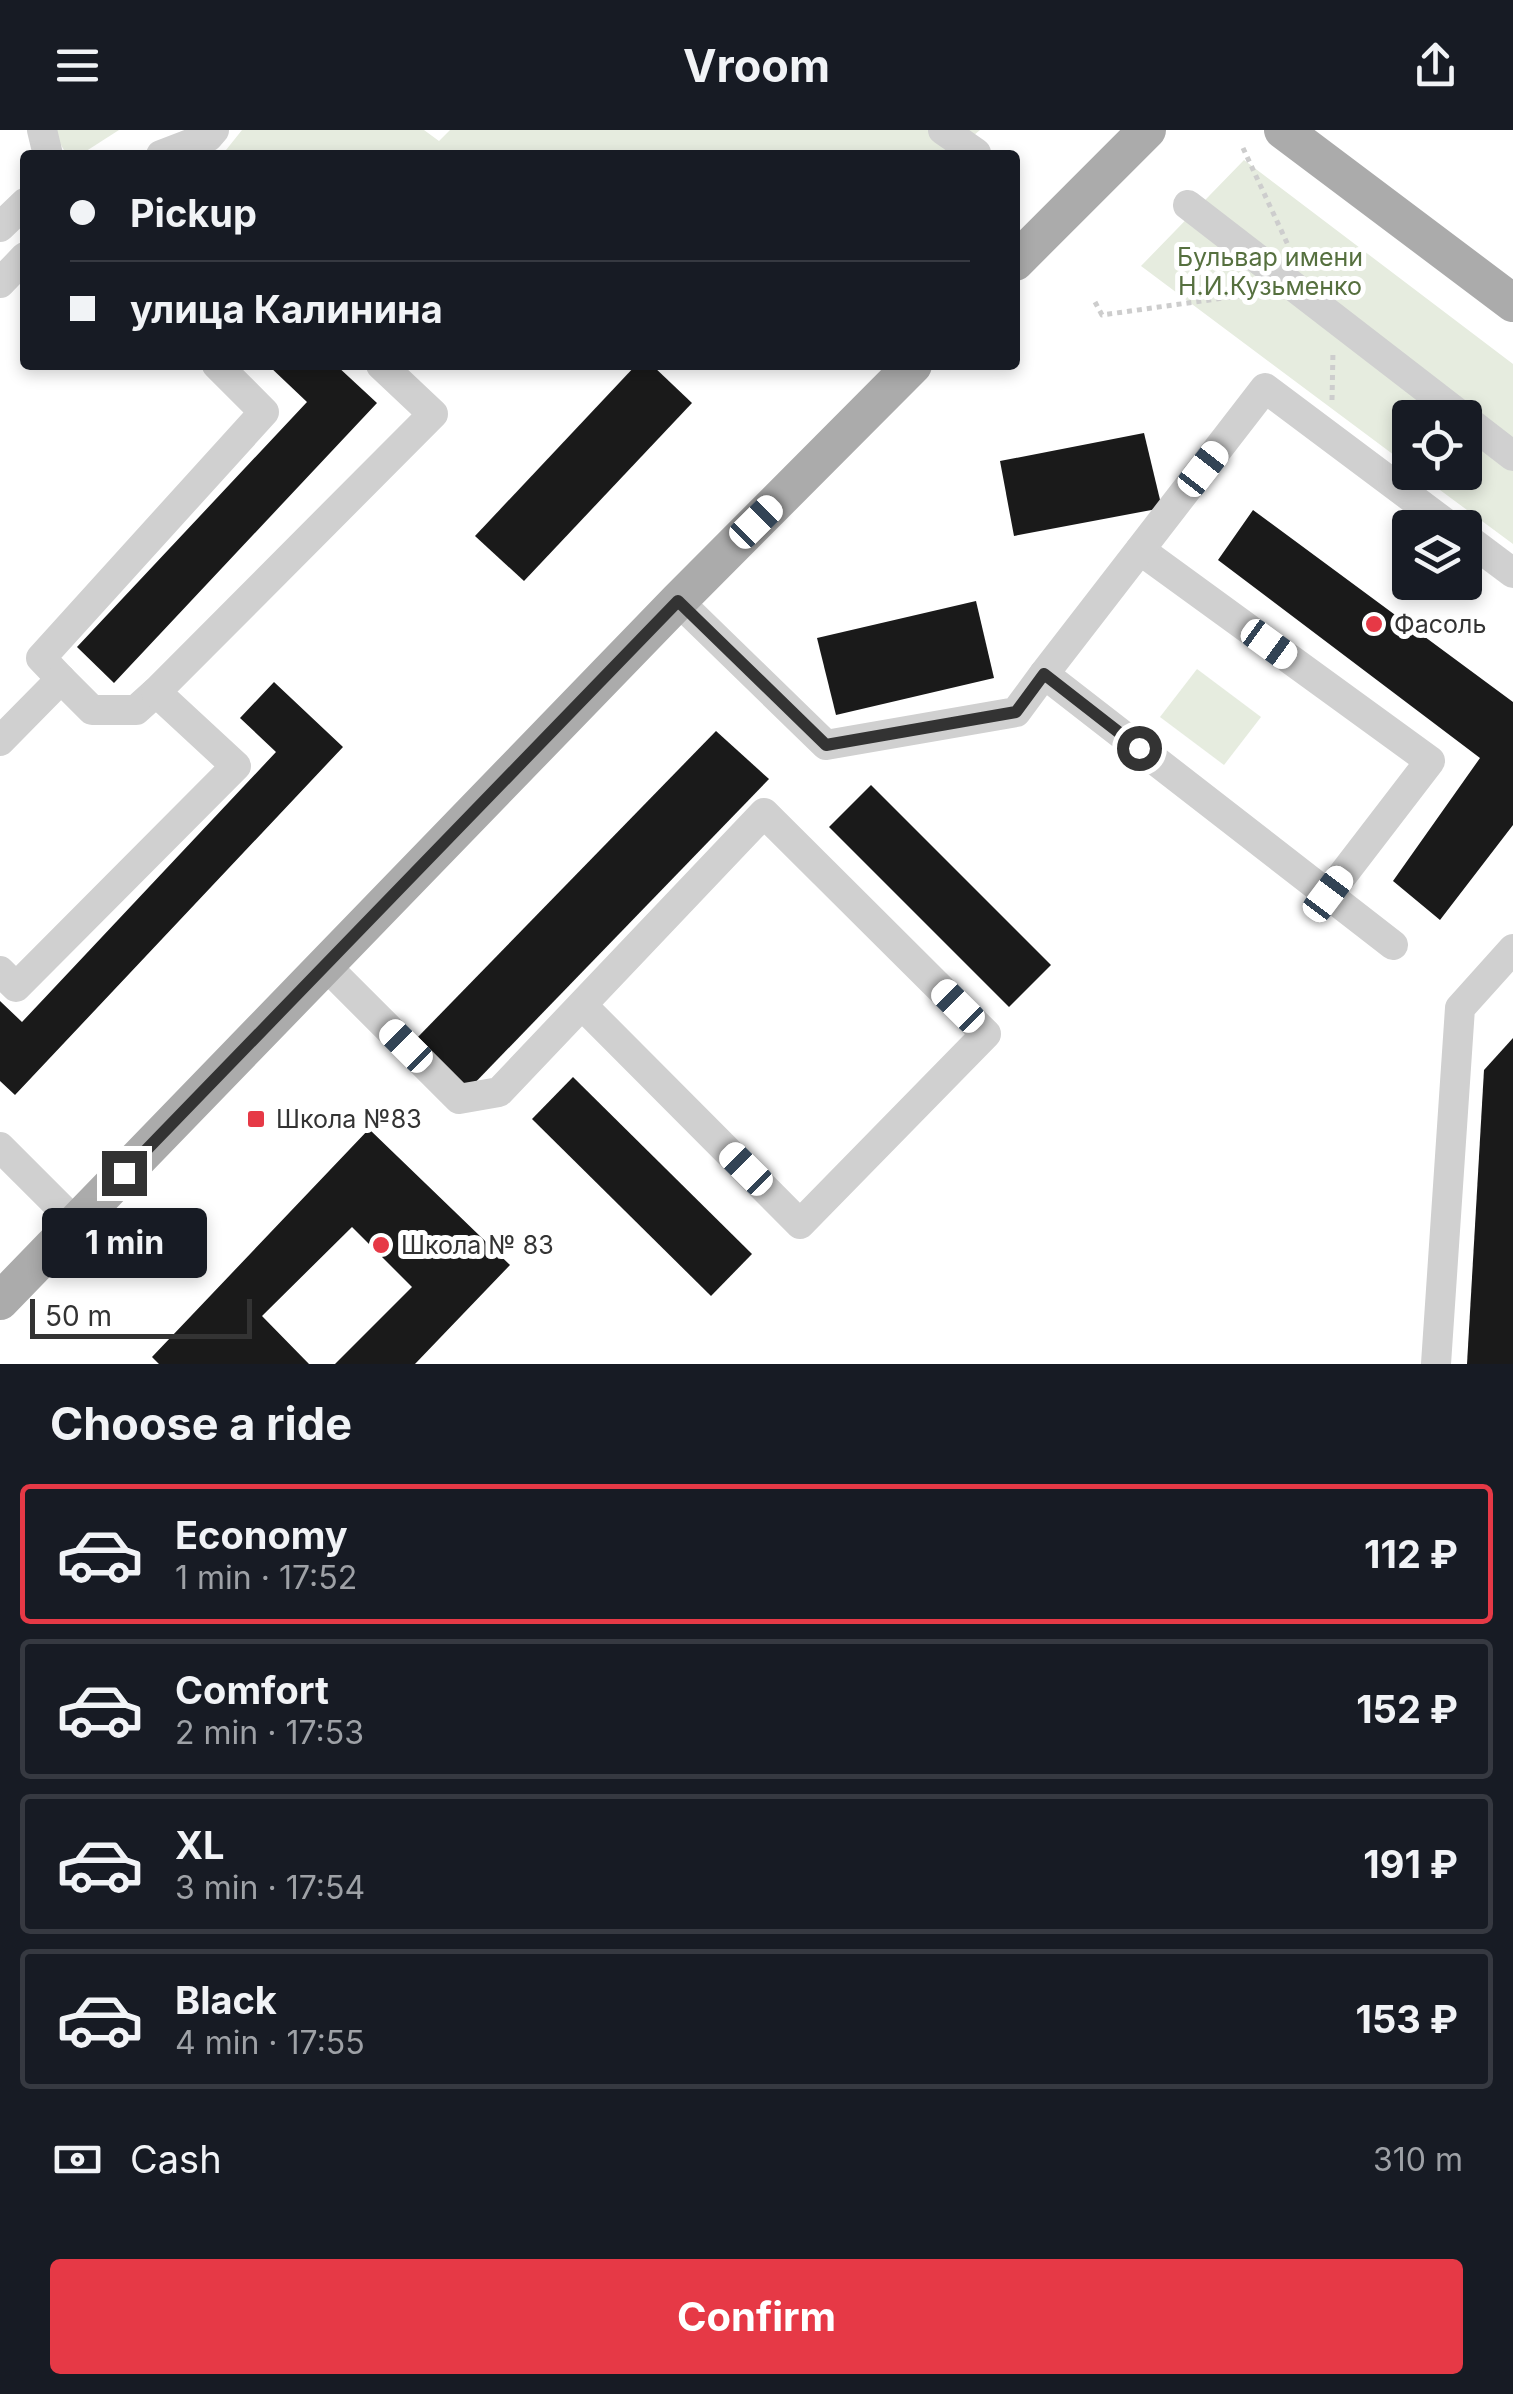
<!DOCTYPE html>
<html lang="en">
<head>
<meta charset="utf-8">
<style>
	body { margin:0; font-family:Inter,sans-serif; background:#20242c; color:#f1f3f6; height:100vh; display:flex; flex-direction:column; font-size:38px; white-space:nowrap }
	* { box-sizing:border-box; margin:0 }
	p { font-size:32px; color:#9ea1a6 }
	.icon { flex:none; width:55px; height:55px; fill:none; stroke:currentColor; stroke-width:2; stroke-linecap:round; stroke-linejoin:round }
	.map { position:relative; height:1234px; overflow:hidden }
	.sheet { display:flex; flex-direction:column; background:#171b24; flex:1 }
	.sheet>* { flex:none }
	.hud { position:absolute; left:20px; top:20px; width:1000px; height:220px; border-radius:10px; box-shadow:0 5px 15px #0003; display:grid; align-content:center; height:220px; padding:0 50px; background:#171b24 }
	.buttons { position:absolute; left:1392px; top:270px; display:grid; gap:20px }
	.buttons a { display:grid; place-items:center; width:90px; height:90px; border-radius:10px; background:#171b24; box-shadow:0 5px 15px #0003; font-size:50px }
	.scale { position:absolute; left:30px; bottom:25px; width:222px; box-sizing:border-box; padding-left:10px; border:5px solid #333; border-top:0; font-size:28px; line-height:35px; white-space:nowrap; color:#333; -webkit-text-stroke:8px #fff; paint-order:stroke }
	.end { position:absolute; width:45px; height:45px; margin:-22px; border:12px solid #333; background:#fff; box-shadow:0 0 0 5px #fff }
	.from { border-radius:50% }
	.bubble { position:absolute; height:70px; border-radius:10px; background:#171b24; box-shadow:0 5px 15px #0003; font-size:32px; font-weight:700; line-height:70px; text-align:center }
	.car { position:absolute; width:30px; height:60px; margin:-30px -15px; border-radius:12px; box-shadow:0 0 8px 2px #0007; background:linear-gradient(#fff 24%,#345 0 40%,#fff 0 76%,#345 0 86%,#fff 0) }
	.hud b { display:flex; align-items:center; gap:35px; height:95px; font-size:38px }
	.hud b+b { border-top:2px solid #363941 }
	.hud i { width:25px; height:25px; background:#f1f3f6 }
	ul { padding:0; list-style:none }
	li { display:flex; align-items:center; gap:30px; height:140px; margin:0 20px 15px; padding:0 30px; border:5px solid #363941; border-radius:10px }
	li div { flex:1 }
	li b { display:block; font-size:38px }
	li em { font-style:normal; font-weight:700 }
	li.current { border-color:#e63946 }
	li>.icon { width:90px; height:90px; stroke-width:1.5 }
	h2 { padding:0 50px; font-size:45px; line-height:120px }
	.pay { display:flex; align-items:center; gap:25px; height:110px; padding:0 50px; font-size:38px }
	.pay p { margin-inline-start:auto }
	.action { display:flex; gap:20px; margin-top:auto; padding:20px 50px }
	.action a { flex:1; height:115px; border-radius:10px; background:#e63946; color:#fff; font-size:40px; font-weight:700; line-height:115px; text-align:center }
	header { display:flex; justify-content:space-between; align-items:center; height:130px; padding:0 50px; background:#171b24; font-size:45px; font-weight:700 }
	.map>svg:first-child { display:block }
	.green { fill:#e6ecdf }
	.building { fill:#1a1a1a }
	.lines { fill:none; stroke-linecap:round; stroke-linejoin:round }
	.path { stroke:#cdcdcd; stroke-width:5; stroke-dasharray:5 5; stroke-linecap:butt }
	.minor { stroke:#d0d0d0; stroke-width:30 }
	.major { stroke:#ababab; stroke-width:38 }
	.route { stroke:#333; stroke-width:12 }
	.poi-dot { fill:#e63946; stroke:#fff; stroke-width:4 }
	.labels { text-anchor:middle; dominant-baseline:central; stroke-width:10; stroke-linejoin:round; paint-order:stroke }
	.park-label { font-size:25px; fill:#56703f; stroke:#fff }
	.poi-label { font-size:25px; fill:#333; stroke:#fff; text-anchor:start }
</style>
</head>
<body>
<header><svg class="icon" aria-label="menu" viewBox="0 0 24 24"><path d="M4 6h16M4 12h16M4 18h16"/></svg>Vroom<svg class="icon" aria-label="share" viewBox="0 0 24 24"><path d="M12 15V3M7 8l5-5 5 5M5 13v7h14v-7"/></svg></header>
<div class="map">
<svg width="1513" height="1234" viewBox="0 0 1513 1234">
	<rect width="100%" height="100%" fill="#fff"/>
	<g class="green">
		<path d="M52,0H119L80,25H67Z"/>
		<path d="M242,0H424L439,11L450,0H980L951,25H222Z"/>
		<path d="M1244,30L1513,234V414L1417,343L1465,342V288H1410V337L1141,136Z"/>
		<path d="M1197,539L1261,587L1224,635L1160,587Z"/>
	</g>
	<g class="building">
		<path d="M268,235H336L377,273L114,553L77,517L307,272Z"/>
		<path d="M636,235H652L692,273L524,451L475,406Z"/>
		<path d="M1144,303L1162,378L1014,406L1000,331Z"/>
		<path d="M1253,380L1513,572V695L1440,790L1393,751L1480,628L1218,430Z"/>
		<path d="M976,471L994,548L836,585L817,508Z"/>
		<path d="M274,552L343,617L15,965L0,951V871L22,892L276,622L240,588Z"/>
		<path d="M716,601L769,649L468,960L415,910Z"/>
		<path d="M871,655L1051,835L1009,877L829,697Z"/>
		<path d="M1513,908V1234H1467L1484,940Z"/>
		<path d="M573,947L752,1124L711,1166L532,989Z"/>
		<path d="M369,999L510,1135L415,1234H335L412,1157L352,1097L262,1186L309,1234H159L152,1227Z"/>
	</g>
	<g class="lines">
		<g class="path">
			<path d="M1243,18L1288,115"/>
			<path d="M1095,172L1102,185L1252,164"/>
			<path d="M1332,270L1333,221"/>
		</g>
		<g class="minor">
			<path d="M42,0L48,25"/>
			<path d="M943,0L976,23"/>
			<path d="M161,25L208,7L214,0"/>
			<path d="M1188,75L1464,288"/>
			<path d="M0,97L25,73"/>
			<path d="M0,153L25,127"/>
			<path d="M1465,289L1513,326"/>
			<path d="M1465,407L1513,443"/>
			<path d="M1140,420L1430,631L1328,764"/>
			<path d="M678,471L826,615L1016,582L1044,544"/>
			<path d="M61,549L41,528L264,282L217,235"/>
			<path d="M0,611L61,549L92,580H136L156,562"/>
			<path d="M1393,815L1044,544L1265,258L1452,398"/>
			<path d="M325,835L459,969L499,962L764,683L986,904L800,1094L582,875"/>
			<path d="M0,841L16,857L236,636L156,562L433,284L381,235"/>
			<path d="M0,1017L76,1093"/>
			<path d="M1436,1234L1460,878L1513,819"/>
		</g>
		<g class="major">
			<path d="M1283,0L1513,173"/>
			<path d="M1015,132L1147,0"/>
			<path d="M0,1171L678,471L913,235"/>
		</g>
	</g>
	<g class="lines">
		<path class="route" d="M124,1043L678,471L826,615L1016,582L1044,544L1139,618"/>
	</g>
	<g class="poi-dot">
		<circle cx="1374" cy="494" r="10"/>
		<rect x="246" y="979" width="20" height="20" rx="5"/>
		<circle cx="381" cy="1115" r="10"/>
	</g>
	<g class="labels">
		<g class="park-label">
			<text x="1270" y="127">Бульвар имени<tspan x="1270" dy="29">Н.И.Кузьменко</tspan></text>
		</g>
		<g class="poi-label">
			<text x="1394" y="494">Фасоль</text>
			<text x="276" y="989">Школа №83</text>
			<text x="401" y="1115">Школа № 83</text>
		</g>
	</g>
</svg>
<div class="buttons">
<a><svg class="icon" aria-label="locate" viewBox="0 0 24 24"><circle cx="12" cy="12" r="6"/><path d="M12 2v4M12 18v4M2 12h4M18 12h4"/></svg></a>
<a><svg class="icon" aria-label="layers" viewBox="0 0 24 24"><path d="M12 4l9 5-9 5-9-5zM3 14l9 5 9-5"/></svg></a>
</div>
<div class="scale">50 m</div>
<i class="end from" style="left:1139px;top:618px"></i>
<i class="end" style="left:124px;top:1043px"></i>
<div class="bubble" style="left:42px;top:1078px;width:165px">1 min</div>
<i class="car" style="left:1203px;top:339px;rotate:38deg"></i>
<i class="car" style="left:756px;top:392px;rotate:45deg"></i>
<i class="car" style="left:1269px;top:514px;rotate:126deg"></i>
<i class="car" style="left:1328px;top:764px;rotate:37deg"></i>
<i class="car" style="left:958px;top:876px;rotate:315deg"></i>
<i class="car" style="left:406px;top:916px;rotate:315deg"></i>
<i class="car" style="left:746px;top:1039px;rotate:315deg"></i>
<div class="hud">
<b><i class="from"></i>Pickup</b>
<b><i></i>улица Калинина</b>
</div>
</div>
<section class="sheet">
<h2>Choose a ride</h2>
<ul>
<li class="current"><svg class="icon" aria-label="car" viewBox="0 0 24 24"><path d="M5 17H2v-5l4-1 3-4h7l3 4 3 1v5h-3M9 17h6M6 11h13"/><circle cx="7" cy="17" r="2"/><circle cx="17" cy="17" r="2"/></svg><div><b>Economy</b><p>1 min · 17:52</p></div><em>112 ₽</em></li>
<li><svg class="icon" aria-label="car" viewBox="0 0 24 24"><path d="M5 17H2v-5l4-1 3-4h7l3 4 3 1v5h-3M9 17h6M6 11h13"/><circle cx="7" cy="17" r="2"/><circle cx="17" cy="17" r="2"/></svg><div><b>Comfort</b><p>2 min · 17:53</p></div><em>152 ₽</em></li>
<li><svg class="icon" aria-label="car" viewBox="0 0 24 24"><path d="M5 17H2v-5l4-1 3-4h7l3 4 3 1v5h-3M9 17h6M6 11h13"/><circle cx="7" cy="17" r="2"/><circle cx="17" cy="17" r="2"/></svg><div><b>XL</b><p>3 min · 17:54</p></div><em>191 ₽</em></li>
<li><svg class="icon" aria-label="car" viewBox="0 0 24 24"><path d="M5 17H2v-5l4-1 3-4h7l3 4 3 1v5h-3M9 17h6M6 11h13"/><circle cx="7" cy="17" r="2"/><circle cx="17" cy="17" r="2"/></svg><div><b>Black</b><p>4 min · 17:55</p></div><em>153 ₽</em></li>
</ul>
<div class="pay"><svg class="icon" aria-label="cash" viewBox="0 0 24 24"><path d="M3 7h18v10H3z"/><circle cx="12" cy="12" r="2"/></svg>Cash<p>310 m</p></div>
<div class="action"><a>Confirm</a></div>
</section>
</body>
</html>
